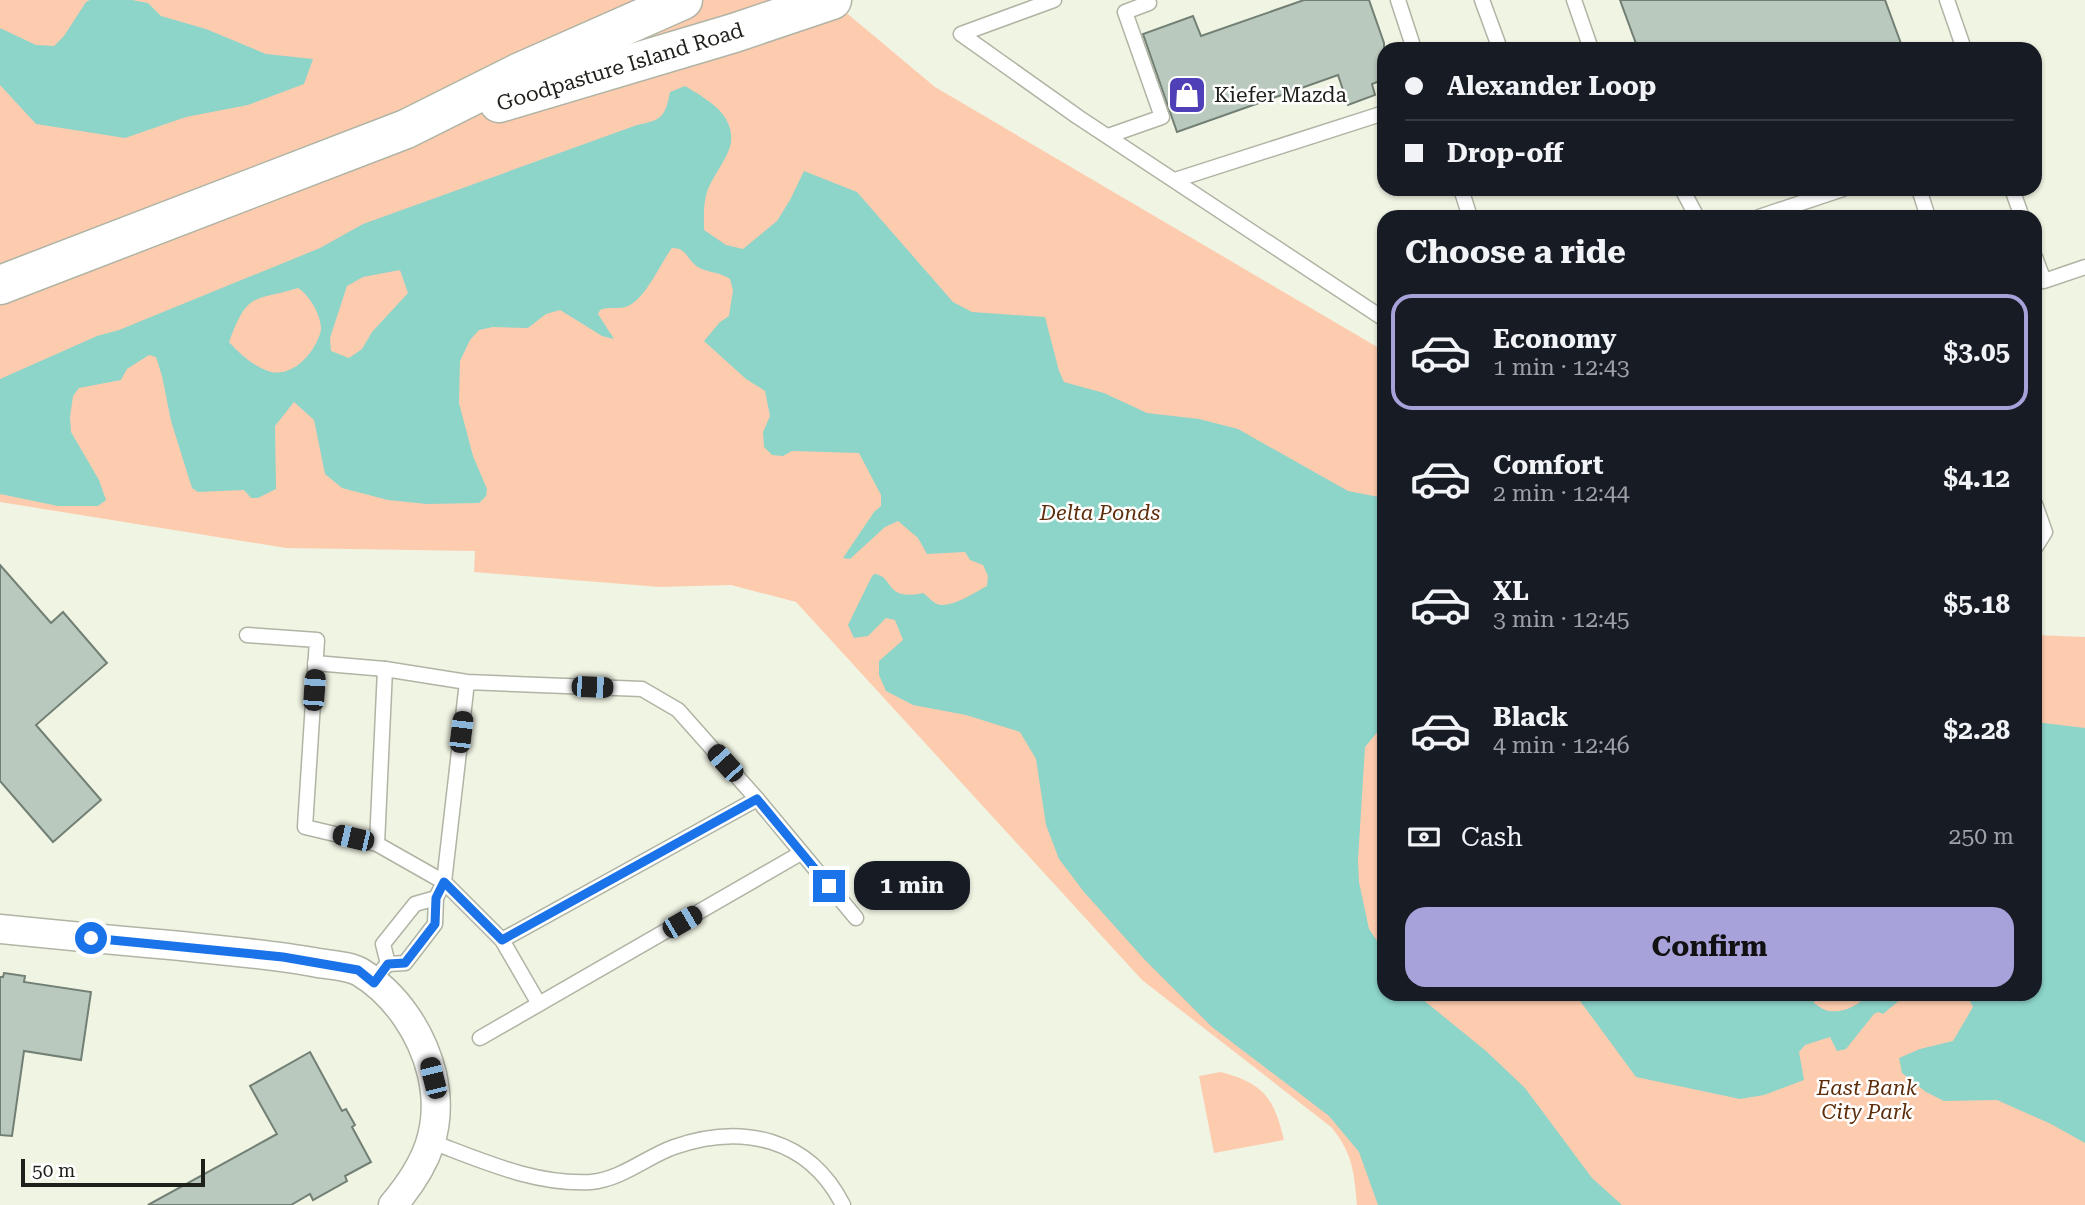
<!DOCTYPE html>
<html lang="en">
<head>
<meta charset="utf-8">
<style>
	body { margin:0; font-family:"Roboto Serif",serif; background:#20242c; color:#f1f3f6; height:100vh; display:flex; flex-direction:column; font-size:26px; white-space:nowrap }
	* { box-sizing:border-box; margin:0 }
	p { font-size:23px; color:#9ea1a6 }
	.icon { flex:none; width:38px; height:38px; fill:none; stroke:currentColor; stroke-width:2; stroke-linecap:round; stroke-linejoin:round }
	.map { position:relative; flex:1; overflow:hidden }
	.details { position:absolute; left:1377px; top:210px; width:665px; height:791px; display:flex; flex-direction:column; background:#171b24; border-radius:21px; box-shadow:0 2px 5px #0004 }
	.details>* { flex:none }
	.hud { position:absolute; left:1377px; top:42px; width:665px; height:154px; border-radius:21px; box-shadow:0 2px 5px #0004; display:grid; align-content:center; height:154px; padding:0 28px; background:#171b24 }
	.scale { position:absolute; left:21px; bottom:18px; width:184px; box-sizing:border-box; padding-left:7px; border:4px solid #1e201a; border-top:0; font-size:19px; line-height:24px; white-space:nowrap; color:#1e201a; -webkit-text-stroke:5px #fff; paint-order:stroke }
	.end { position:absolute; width:32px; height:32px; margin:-16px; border:9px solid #1a73e8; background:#fff; box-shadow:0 0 0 4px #fff }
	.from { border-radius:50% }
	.bubble { position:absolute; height:49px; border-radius:21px; background:#171b24; box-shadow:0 2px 5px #0004; font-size:23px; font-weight:700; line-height:49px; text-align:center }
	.car { position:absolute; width:21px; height:42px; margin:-21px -10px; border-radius:9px; box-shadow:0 0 5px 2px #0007; background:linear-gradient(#222 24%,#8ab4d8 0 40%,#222 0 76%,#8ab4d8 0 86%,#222 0) }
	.hud b { display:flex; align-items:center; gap:24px; height:66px; font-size:26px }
	.hud b+b { border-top:2px solid #363941 }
	.hud i { width:18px; height:18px; background:#f1f3f6 }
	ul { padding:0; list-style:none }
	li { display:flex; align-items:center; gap:21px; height:116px; margin:0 14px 10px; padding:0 14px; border:4px solid transparent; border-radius:21px }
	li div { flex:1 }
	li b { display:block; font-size:26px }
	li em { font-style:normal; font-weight:700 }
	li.selected { border-color:#a8a2da }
	li>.icon { width:63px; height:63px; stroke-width:1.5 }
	h2 { padding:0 28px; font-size:32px; line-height:84px }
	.pay { display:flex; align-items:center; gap:18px; height:77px; padding:0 28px; font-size:26px }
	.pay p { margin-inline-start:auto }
	.button { display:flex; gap:14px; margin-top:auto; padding:14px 28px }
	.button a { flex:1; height:80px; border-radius:21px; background:#a8a2da; color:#111; font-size:28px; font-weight:700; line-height:80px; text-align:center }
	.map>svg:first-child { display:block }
	.green { fill:#fdccaf }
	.water { fill:#8dd4c9; fill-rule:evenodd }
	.building { fill:#bac9bd; stroke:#727f74; stroke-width:2 }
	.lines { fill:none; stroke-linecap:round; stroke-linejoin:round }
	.lane-casing { stroke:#b0b4a4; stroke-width:17 }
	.street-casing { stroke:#b0b4a4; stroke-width:31 }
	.secondary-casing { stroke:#b0b4a4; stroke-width:41 }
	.lane { stroke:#fff; stroke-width:14 }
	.street { stroke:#fff; stroke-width:28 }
	.secondary { stroke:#fff; stroke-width:38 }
	.route { stroke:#1a73e8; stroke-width:9 }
	.labels { text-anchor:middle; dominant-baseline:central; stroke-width:5; stroke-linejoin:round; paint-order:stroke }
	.street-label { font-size:21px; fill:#1e201a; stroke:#fff }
	.poi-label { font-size:21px; fill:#1e201a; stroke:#fff; text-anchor:start }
	.park-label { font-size:21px; font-style:italic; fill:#5e2e0c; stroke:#fff }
</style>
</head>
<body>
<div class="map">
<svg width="2085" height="1205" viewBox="0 0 2085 1205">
	<rect width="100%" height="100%" fill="#f0f4e3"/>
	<g class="green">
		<path d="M0,0H831L935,87L1384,351V994H2035V635L2085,637V1205H1357C1354,1173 1353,1153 1331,1127L1142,980L796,602L731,585L660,587L474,572L475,551L286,548L0,502Z"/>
		<path d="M1221,1072C1265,1084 1274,1099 1284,1140L1214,1153L1199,1076Z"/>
	</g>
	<g class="water">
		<path d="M90,0H132L148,3L161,16L206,29L266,54L313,59L304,84L248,105L186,117L125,138L36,124L0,85V28L36,45L54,46L64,36L86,2Z"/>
		<path d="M685,86C706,99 734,113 731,142C729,157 712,177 707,192C703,204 704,218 704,230L726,245L743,249L777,221L790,200L804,171L857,192L953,302L972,312L1045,317L1059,371L1064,382L1104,393L1147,413L1199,419L1238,429L1348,491L1384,498V724L1365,747L1358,860L1359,882L1369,929L1384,951V994H1416L1486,1051L1525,1088L1592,1178L1622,1205H1378L1359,1152L1329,1116L1212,1027L1144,959L1084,892L1059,859L1046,825L1036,759L1020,732L966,715L913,705L886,691L879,675V661L903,640L895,620L886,618L868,636L854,638L848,625L871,578L874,574C894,575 884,602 923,593C928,596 932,602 937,604C951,609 975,592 987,586L988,576L983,565L970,560L965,552L927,554L918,538L898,521L885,527L850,559L843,558L874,512L881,506V495L859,453L792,451L783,456L772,455L764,447L763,432L770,416L765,391L746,379L704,341L720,322L729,316L733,290L730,279C719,271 703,273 694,264C686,256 685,248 672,248C660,264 646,298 628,306C619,310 609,306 600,310L598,314L614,339L602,336L560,310L546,314L528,328L493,327L479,330L470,340L460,361L459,403L473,456L487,489L486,496L479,503L427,504L388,500L342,488L325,474L314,420L294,402L275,426L276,489L258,498H251L244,490L198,492L192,488L171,421L162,376L156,357L149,355L127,369L121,380L79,388L73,396L70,417L71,432L99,480L106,500L98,506H58L0,494V379L97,336L119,330L320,248L363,224L637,125C662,120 665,117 670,92ZM400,270L408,293L372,332L362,349L349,358L331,351L330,338L347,286L363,277ZM298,288C310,295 325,321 320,334C313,355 291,379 268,371C253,366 239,353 229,342C248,291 252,302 298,288Z"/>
		<path d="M2035,722L2085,728V1143L2051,1124L1997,1100L1944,1101L1926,1092L1902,1073L1899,1058L1920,1049L1953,1041L1973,1007L1966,994H2035Z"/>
		<path d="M1575,994H1815L1814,1003C1818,1006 1825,1011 1830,1011C1843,1013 1861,1005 1867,994H1907L1883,1014L1878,1012L1874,1014L1846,1049L1837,1051L1830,1037L1805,1045L1799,1052L1804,1080L1764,1095L1740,1099L1636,1077Z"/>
	</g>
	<g class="building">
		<path d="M1304,0H1369L1384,43V79L1372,84L1375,95L1348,105L1338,75L1177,132L1143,34L1193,16L1201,36Z"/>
		<path d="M1620,0H1885L1903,49H1638Z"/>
		<path d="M0,565L51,623L63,612L107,663L36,725L101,800L53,842L0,781Z"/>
		<path d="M4,973L25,976L24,982L91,992L81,1060L24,1051L12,1136L0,1135V977H3Z"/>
		<path d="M310,1052L342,1111L346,1109L355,1125L352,1127L371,1162L345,1176L347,1181L313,1200L310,1194L291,1205H148L277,1134L250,1086Z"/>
	</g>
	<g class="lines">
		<defs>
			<g id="lane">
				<path d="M1054,0L961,34L1078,117L1384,319"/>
				<path d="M1398,0L1414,49"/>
				<path d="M1482,0L1500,49"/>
				<path d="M1574,0L1591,49"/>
				<path d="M1947,0L1964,49"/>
				<path d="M1108,136L1162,117L1125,12L1149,3L1148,0"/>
				<path d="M1175,180L1384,113"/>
				<path d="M1461,189L1470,217"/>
				<path d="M1682,189L1697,217"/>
				<path d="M1919,189L1928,217"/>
				<path d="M2012,189L2022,217"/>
				<path d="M1759,217L1843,189"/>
				<path d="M2035,257L2044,281L2085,267"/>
				<path d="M2035,504L2045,532L2035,548"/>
				<path d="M247,635L317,640L305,827L377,844"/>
				<path d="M315,663L385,669"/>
				<path d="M467,682L444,882L377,844L385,669L467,682L642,689L678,710L757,799L502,940"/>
				<path d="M757,799L856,918"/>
				<path d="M388,964L405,963L435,924L436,898L444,882L502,940L539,1004"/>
				<path d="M383,969L388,964L383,944L415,904L436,898"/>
				<path d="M480,1038L801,853"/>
				<path d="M432,1142C483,1161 535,1185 591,1182C622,1179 646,1157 674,1147C742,1123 809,1138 843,1205"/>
			</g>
			<path id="street" d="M0,929C60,935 120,941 181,946C225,951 269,954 313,962C327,965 348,965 360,972C396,994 422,1033 432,1074C444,1127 427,1165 393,1205"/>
			<g id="secondary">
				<path d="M499,103L734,33L832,0"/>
				<path d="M0,285L406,129L518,73L683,0"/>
			</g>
		</defs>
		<use href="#lane" class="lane-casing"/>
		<use href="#street" class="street-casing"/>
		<use href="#secondary" class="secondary-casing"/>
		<use href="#lane" class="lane"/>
		<use href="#street" class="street"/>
		<use href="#secondary" class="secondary"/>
	</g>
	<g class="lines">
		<path class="route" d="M91,938L283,957L358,970L374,983L388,964L405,963L435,924L436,898L444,882L502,940L757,799L829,886"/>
	</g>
	<defs>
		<symbol id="shop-square" viewBox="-11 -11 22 22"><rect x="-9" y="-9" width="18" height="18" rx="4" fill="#4f40b8" stroke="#fff"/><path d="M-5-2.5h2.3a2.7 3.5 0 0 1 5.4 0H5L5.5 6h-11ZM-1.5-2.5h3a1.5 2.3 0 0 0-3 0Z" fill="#fff"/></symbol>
	</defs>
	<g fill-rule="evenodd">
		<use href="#shop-square" x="1165" y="73" width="44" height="44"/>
	</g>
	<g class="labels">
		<g class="street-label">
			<text transform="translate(620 67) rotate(-17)">Goodpasture Island Road</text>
		</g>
		<g class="poi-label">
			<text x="1214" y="95">Kiefer Mazda</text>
		</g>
		<g class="park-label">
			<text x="1100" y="513">Delta Ponds</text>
			<text x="1867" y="1088">East Bank<tspan x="1867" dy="24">City Park</tspan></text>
		</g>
	</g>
</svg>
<div class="scale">50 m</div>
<i class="end from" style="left:91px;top:938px"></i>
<i class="end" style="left:829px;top:886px"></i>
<div class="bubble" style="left:854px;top:861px;width:116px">1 min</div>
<i class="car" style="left:592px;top:687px;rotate:92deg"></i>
<i class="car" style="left:314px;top:690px;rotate:4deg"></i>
<i class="car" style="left:461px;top:732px;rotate:7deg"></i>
<i class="car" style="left:725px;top:763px;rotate:318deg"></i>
<i class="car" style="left:353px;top:838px;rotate:283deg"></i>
<i class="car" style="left:682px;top:922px;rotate:60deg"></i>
<i class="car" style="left:433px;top:1078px;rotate:346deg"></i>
<div class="hud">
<b><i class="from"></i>Alexander Loop</b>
<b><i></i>Drop-off</b>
</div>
<section class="details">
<h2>Choose a ride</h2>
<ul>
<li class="selected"><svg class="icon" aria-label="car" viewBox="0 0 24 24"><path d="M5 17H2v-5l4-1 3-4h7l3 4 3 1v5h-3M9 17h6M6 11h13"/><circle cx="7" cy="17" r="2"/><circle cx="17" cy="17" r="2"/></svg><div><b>Economy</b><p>1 min · 12:43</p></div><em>$3.05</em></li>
<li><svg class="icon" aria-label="car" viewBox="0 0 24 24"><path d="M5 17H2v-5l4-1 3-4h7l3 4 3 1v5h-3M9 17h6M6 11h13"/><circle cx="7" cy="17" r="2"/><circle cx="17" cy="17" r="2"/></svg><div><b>Comfort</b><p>2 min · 12:44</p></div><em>$4.12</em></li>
<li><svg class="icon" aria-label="car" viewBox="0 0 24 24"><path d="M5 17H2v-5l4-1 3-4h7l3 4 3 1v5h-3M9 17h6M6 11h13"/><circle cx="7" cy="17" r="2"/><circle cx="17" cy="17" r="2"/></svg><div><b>XL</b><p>3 min · 12:45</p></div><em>$5.18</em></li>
<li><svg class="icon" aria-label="car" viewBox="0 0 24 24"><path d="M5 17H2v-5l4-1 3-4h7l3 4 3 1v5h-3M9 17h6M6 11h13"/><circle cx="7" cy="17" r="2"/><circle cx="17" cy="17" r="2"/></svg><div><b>Black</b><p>4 min · 12:46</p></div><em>$2.28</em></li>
</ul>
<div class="pay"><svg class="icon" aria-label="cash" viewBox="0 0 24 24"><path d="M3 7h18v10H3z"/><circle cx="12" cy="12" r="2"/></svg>Cash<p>250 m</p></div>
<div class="button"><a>Confirm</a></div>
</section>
</div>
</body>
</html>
